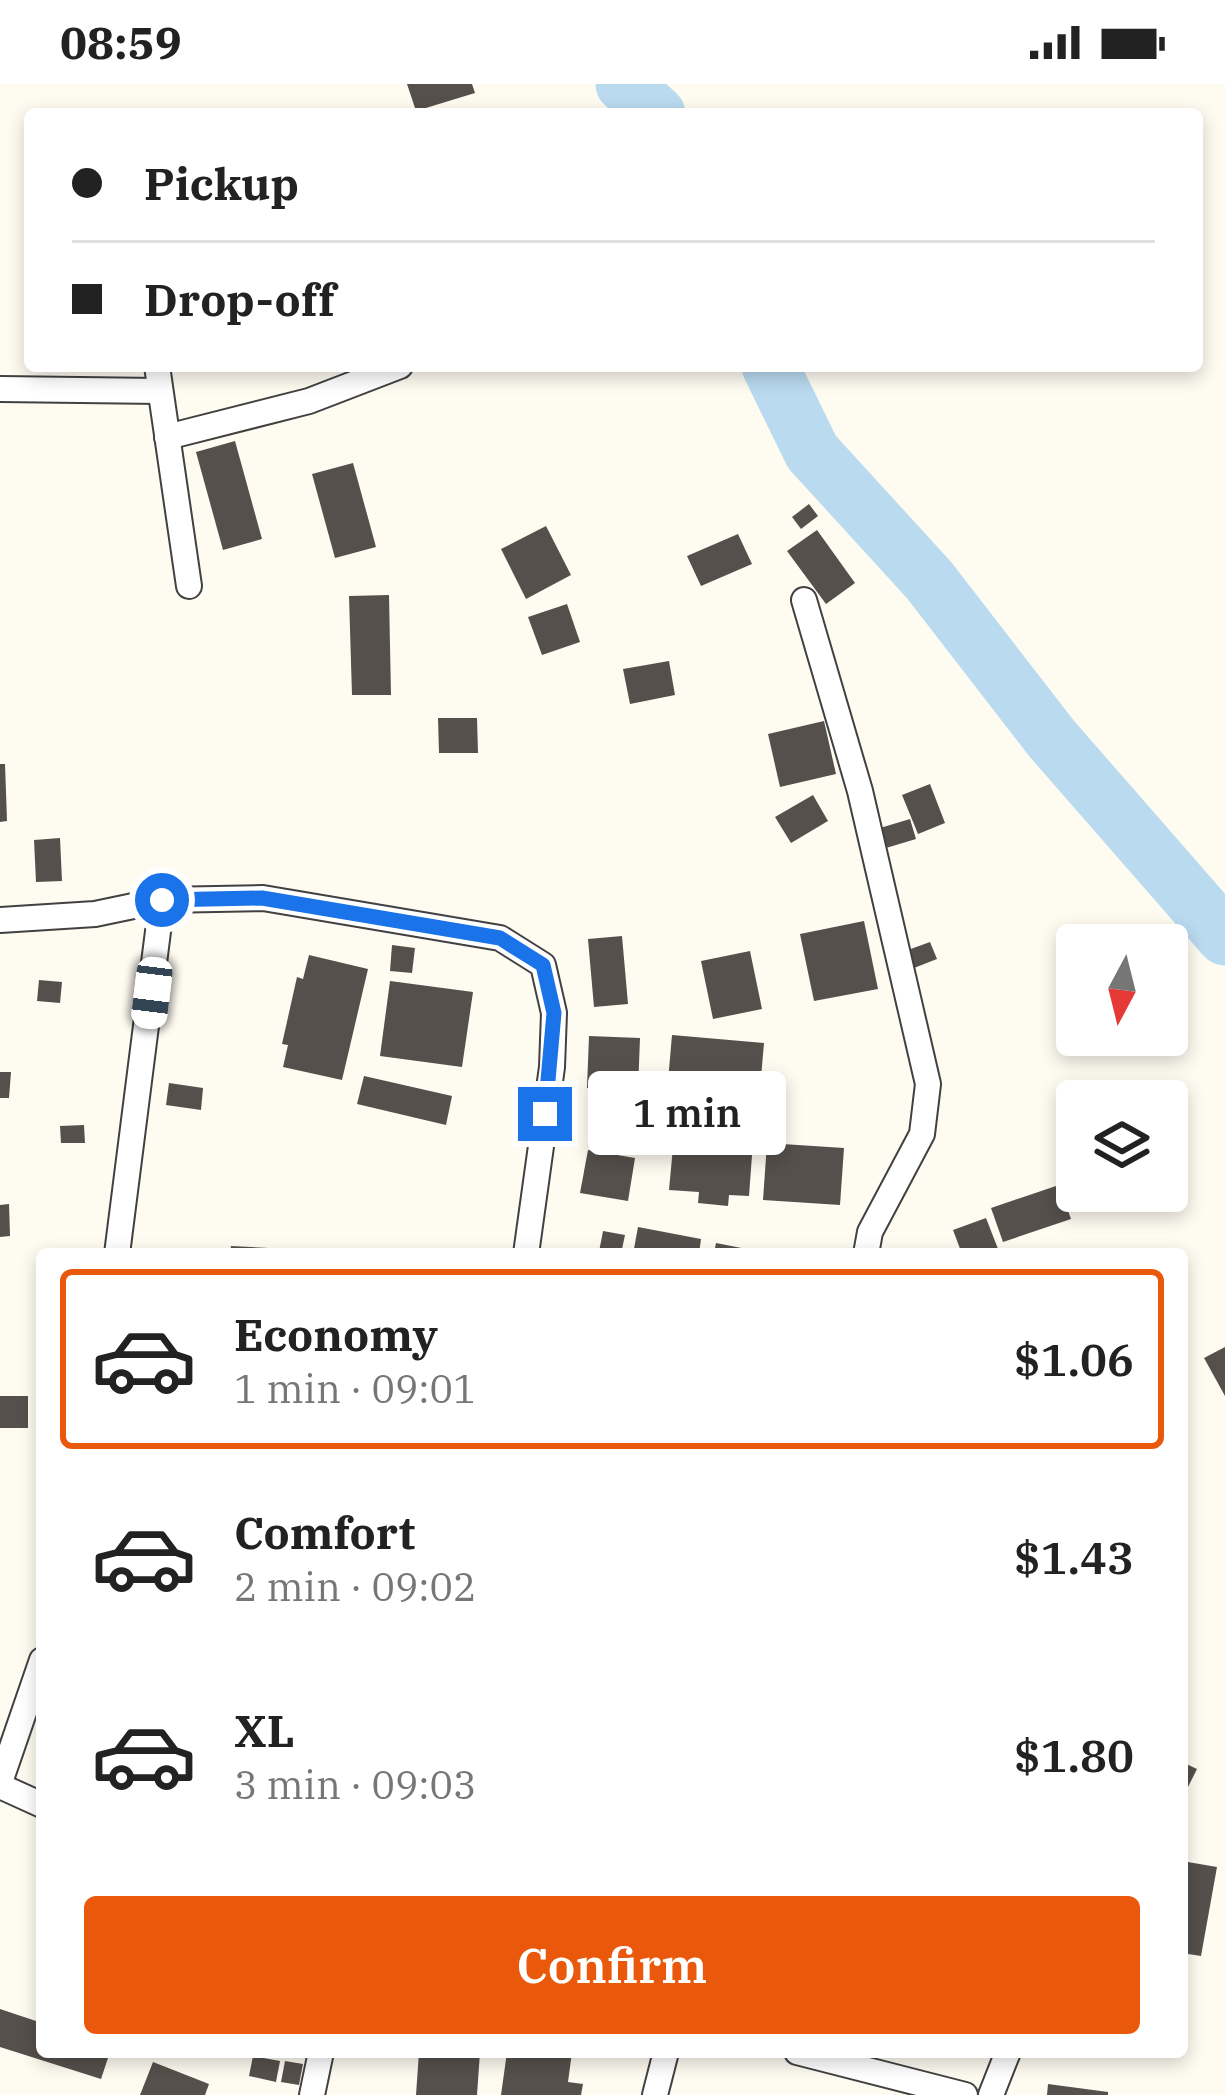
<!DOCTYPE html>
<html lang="en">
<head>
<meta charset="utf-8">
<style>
	body { margin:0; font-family:"IBM Plex Serif",serif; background:#f2f2f2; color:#222; height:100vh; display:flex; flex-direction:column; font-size:45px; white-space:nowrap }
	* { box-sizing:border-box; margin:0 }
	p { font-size:39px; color:#767676 }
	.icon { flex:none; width:66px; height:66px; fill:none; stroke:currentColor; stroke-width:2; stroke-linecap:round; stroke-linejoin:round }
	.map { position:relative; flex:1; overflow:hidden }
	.details { position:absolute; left:36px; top:1164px; width:1152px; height:810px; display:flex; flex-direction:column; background:#fff; border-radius:12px; box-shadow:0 6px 18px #0003 }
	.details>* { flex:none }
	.hud { position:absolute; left:24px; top:24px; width:1179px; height:264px; border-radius:12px; box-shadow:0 6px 18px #0003; display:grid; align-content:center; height:264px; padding:0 48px; background:#fff }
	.needle { width:78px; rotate:187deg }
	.controls { position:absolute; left:1056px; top:840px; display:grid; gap:24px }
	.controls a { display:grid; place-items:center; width:132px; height:132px; border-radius:12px; background:#fff; box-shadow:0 6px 18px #0003; font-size:60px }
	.end { position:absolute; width:54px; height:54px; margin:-27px; border:15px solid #1a73e8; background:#fff; box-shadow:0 0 0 6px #fff }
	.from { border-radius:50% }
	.bubble { position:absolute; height:84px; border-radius:12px; background:#fff; box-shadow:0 6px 18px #0003; font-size:39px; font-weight:600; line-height:84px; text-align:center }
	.car { position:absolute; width:36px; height:72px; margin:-36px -18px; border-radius:15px; box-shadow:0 0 9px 3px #0007; background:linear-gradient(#fff 24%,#345 0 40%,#fff 0 76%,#345 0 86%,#fff 0) }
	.hud b { display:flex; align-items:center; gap:42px; height:114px; font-size:45px }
	.hud b+b { border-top:3px solid #e0e0e0 }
	.hud i { width:30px; height:30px; background:#222 }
	ul { padding:21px 0 0; list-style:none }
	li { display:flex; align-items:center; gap:36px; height:180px; margin:0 24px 18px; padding:0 24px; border:6px solid transparent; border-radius:12px }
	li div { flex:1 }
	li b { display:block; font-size:45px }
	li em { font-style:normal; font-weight:600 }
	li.active { border-color:#ea580c }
	li>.icon { width:108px; height:108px; stroke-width:1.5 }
	.primary-button { display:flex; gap:24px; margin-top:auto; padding:24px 48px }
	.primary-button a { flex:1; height:138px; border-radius:12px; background:#ea580c; color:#fff; font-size:48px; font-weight:600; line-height:138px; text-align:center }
	.status { display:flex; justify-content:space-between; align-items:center; height:84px; padding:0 60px; background:#fff; direction:ltr }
	.status svg { height:33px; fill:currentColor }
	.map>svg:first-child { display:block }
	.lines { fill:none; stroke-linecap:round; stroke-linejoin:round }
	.river { stroke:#badaf0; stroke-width:57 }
	.building { fill:#56504c }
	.minor-casing { stroke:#414141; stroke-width:28 }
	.minor { stroke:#fff; stroke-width:24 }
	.route { stroke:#1a73e8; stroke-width:15 }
</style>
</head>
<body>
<div class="status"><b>08:59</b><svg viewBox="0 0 49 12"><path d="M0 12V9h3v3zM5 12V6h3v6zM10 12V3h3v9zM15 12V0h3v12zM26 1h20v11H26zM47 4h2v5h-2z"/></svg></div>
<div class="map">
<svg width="1225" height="2011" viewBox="0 0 1225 2011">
	<rect width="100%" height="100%" fill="#fefbf1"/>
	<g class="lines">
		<g class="river">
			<path d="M624,0L657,30"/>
			<path d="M770,282L812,368L929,496L1052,655L1225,853"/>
		</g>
	</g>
	<g class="building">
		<path d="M407,0H472L475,9L416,27Z"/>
		<path d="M235,357L262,455L223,466L196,368Z"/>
		<path d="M353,379L376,463L335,474L312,390Z"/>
		<path d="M809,420L818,432L801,445L792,433Z"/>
		<path d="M546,442L571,491L526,515L501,465Z"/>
		<path d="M817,446L855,499L826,520L787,467Z"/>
		<path d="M738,450L752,480L701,502L687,472Z"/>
		<path d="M389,511L391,611H352L349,512Z"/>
		<path d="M567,520L580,558L542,571L528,533Z"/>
		<path d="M669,577L675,611L630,620L623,585Z"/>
		<path d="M438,634H477L478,669H439Z"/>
		<path d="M824,637L836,690L780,703L768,650Z"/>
		<path d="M0,680H5L7,737L0,738Z"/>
		<path d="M930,700L945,739L918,750L902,711Z"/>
		<path d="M813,711L828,737L791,759L775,733Z"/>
		<path d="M910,735L916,755L886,764L880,744Z"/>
		<path d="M60,754L62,797L36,798L34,756Z"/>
		<path d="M864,837L878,905L814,917L800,850Z"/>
		<path d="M622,852L628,920L594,923L588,855Z"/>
		<path d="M930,858L937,875L914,884L908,866Z"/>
		<path d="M392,861L415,864L412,889L390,887Z"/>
		<path d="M750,867L762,925L713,935L701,877Z"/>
		<path d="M309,871L368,885L342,996L283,983L288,961L282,960L297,893L303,895Z"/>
		<path d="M39,896L62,898L60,919L37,917Z"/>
		<path d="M390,897L473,908L462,983L380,972Z"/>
		<path d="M672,951L764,959L757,1040L665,1032Z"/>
		<path d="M589,952L640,954L638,1005L587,1004Z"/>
		<path d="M0,988H11L9,1014H0Z"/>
		<path d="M364,992L452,1012L446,1041L357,1020Z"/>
		<path d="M169,999L203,1004L201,1026L166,1021Z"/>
		<path d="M84,1041L85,1059H61L60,1042Z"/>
		<path d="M674,1052L753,1058L749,1112L729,1111L728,1122L698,1119L699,1108L669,1106Z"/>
		<path d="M767,1059L844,1064L840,1121L763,1116Z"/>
		<path d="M588,1066L635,1074L628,1117L580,1109Z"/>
		<path d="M1059,1101L1071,1135L1003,1158L991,1124Z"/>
		<path d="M9,1120L10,1152L0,1153V1121Z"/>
		<path d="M986,1134L1000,1170H962L953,1146Z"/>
		<path d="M638,1143L701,1155L699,1170H633Z"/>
		<path d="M603,1147L625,1151L621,1170L599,1168Z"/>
		<path d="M716,1159L762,1168V1170H714Z"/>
		<path d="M231,1162L308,1166V1170H230Z"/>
		<path d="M1225,1263V1312L1204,1274Z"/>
		<rect x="0" y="1312" width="28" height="32"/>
		<path d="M1182,1678L1197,1685L1188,1703L1182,1700Z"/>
		<path d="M1182,1777L1217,1783L1201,1872L1182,1869Z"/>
		<path d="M0,1925L42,1939V1968H110L101,1995L0,1963Z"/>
		<path d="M419,1968H480L477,2011H416Z"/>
		<path d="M507,1968H572L568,1998L583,2000L581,2011H501Z"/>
		<path d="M253,1972L280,1977L276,1998L249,1992Z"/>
		<path d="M285,1977L303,1980L299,2001L281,1998Z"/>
		<path d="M153,1978L209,2000L205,2011H140Z"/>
		<path d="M1048,2000L1108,2008V2011H1047Z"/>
	</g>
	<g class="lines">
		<defs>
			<g id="minor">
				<path d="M157,282L189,502"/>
				<path d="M0,305L160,307"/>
				<path d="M167,353L309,317L400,282"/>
				<path d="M804,516L860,707L928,1000L922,1050L870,1148L866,1170"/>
				<path d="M0,836L95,830L162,816L263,814L500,854L543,881L554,929L552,983L526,1170"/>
				<path d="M117,1170L162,816"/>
				<path d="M0,1698L42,1576"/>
				<path d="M0,1702L42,1721"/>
				<path d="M797,1968L965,2011"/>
				<path d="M312,2011L321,1968"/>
				<path d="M655,2011L666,1968"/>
				<path d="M991,2011L1008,1968"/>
			</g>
		</defs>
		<use href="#minor" class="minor-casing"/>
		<use href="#minor" class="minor"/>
	</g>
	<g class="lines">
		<path class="route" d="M162,816L262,814L500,854L543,881L554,929L545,1030"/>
	</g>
</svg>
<div class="controls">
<a><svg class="needle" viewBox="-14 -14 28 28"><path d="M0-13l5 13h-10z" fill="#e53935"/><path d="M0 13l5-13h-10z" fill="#767676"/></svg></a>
<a><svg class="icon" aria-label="layers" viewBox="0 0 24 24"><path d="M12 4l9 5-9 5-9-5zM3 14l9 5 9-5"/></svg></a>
</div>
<i class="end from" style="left:162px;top:816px"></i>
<i class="end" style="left:545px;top:1030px"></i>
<div class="bubble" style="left:588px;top:987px;width:198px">1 min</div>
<i class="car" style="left:152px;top:909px;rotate:187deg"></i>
<div class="hud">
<b><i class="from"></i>Pickup</b>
<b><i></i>Drop-off</b>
</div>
<section class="details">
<ul>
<li class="active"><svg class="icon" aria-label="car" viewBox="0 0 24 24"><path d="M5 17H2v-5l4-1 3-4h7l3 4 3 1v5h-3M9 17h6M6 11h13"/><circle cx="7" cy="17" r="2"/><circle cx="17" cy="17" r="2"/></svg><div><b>Economy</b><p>1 min · 09:01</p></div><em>$1.06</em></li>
<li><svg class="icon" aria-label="car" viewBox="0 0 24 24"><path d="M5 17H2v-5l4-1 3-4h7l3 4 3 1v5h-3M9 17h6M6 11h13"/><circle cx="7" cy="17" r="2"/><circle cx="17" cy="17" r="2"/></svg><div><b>Comfort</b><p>2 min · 09:02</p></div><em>$1.43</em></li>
<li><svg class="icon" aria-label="car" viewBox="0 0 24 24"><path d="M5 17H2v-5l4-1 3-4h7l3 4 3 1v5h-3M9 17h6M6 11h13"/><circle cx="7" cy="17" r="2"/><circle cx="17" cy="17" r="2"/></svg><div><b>XL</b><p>3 min · 09:03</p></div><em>$1.80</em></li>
</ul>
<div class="primary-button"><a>Confirm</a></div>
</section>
</div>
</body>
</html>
